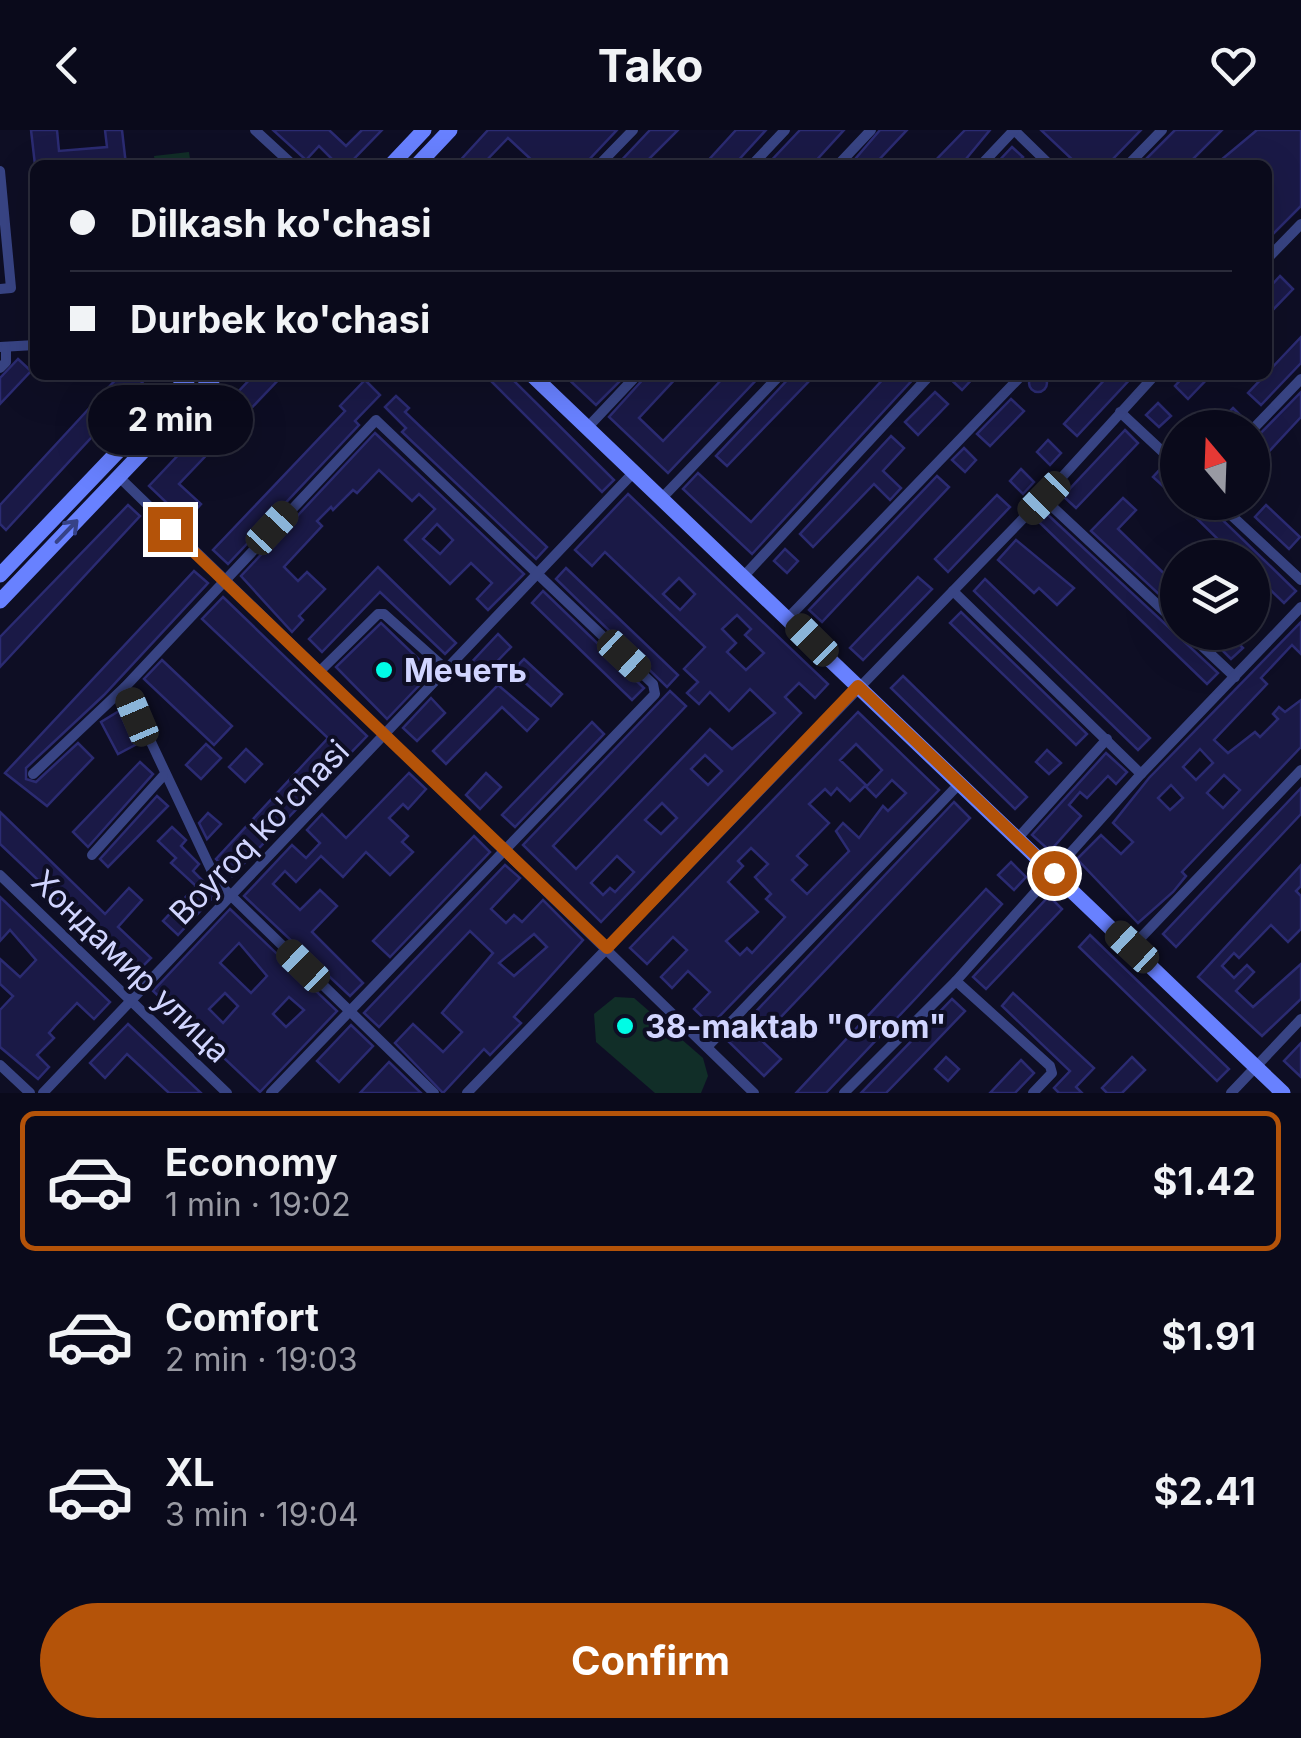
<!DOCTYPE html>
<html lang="en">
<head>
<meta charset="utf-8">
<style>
	body { margin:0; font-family:Inter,sans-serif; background:#181828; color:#f1f3f6; height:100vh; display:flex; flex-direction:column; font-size:38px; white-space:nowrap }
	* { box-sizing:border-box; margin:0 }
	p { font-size:32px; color:#999aa3 }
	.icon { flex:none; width:55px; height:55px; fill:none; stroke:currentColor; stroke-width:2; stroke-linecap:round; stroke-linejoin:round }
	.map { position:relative; height:963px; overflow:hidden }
	.panel { display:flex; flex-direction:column; background:#0a0a1b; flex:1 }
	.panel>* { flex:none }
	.banner { position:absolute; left:30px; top:30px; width:1242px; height:220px; border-radius:15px; box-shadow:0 10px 40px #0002,0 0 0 2px #2a2b3a; display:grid; align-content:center; height:220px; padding:0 40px; background:#0a0a1b }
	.needle { width:65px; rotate:341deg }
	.buttons { position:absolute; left:1160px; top:280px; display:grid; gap:20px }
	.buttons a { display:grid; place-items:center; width:110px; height:110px; border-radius:50%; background:#0a0a1b; box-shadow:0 10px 40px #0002,0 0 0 2px #2a2b3a; font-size:50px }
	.end { position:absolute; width:45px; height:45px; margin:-22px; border:12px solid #b45309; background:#fff; box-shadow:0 0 0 5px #fff }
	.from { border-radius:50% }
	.bubble { position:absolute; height:70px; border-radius:35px; background:#0a0a1b; box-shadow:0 10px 40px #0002,0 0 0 2px #2a2b3a; font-size:32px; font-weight:700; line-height:70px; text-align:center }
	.car { position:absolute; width:30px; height:60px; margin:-30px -15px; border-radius:12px; box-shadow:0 0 8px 2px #0007; background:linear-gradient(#222 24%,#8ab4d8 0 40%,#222 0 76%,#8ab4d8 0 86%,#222 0) }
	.banner b { display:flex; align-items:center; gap:35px; height:95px; font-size:38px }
	.banner b+b { border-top:2px solid #2a2b3a }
	.banner i { width:25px; height:25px; background:#f1f3f6 }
	ul { padding:18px 0 0; list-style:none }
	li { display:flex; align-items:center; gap:30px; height:140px; margin:0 20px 15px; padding:0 20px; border:5px solid transparent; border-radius:15px }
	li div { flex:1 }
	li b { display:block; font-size:38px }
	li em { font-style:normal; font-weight:700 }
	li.current { border-color:#b45309 }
	li>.icon { width:90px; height:90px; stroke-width:1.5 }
	.button { display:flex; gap:20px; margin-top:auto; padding:20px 40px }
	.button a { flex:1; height:115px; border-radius:60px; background:#b45309; color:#fff; font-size:40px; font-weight:700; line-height:115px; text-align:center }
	header { display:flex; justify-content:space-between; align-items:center; height:130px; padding:0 40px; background:#0a0a1b; font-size:45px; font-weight:700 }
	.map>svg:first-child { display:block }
	.green { fill:#112e28 }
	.building { fill:#1a1946; stroke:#2b2b72; stroke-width:2.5; fill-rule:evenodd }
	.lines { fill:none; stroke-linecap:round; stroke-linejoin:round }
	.street { stroke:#384484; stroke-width:10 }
	.secondary { stroke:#6881ff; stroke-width:15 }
	.oneway { stroke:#364287 }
	.route { stroke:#b45309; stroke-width:12 }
	.poi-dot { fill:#00fce5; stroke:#0e0e24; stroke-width:4 }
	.labels { text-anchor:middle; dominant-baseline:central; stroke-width:8; stroke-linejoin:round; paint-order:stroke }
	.poi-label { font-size:32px; font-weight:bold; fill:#d1d5ff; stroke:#0e0e24; text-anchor:start }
	.street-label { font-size:32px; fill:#d1d5ff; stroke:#0e0e24 }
</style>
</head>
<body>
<header><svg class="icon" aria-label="back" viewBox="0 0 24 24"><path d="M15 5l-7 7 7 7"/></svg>Tako<svg class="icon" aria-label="heart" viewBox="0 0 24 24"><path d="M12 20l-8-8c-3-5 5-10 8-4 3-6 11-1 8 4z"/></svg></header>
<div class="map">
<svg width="1301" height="963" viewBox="0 0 1301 963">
	<rect width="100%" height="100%" fill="#0e0e24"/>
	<g class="green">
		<path d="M189,22L191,35H155L154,26Z"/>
		<path d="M615,867L634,868L703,928L708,946L701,963H655L596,912L594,884Z"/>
	</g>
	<g class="building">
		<path d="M31,0H57L59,21L107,17L105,0H122L126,35H35Z"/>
		<path d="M273,0H329L346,16L362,0H382L348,35H328L333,30L319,16L306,30Z"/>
		<path d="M488,0H617L584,35H537L508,8L482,35H456Z"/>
		<path d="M650,0H678L643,35H617Z"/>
		<path d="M736,0H766L734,35H704Z"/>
		<path d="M800,0H844L812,35H767Z"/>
		<path d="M880,0H907L874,35H850Z"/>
		<path d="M965,0H990L961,35H931Z"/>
		<path d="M1041,0H1141L1107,35H1078Z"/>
		<path d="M1175,0H1222L1187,35H1140Z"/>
		<path d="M1257,0H1301V76L1268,109V35H1215Z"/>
		<path d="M1012,17L1023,27L1015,35H995Z"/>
		<path d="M1280,146L1293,159L1268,185V159Z"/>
		<path d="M1301,207V233L1261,275L1248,263Z"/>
		<path d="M18,229L31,241L0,274V248Z"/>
		<circle cx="1038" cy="253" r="9"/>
		<path d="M120,245H149L6,400L0,394V375Z"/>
		<path d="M254,245H283L179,354L201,374L186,391L149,356Z"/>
		<path d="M485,245H508L614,350L602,362Z"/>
		<path d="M564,245H613L620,251L596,275Z"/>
		<path d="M647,245H679L639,288L663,311L726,245L734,250L739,245H761L668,343L609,287Z"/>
		<path d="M792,245H815L727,336L716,326Z"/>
		<path d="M887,245H917L752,424L683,359L698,343L751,392Z"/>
		<path d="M946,245H976L962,260Z"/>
		<path d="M1109,245H1134L1077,306L1064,294Z"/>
		<path d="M1185,245H1211L1188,269L1175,256Z"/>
		<path d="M365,250L380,265L355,291L359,295L228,434L213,420L345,281L340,276Z"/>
		<path d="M935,262L948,274L918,305L905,292Z"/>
		<path d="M1301,262V287L1262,329L1252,320V312Z"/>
		<path d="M396,266L409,278L405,282L547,417L536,429L402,302L406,298L385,277Z"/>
		<path d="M1011,269L1024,281L990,316L977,304Z"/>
		<path d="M1158,273L1171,286L1159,297L1146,285Z"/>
		<path d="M1233,278L1246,291L1239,298H1229L1221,290Z"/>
		<path d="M1125,300L1138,313L1076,378L1063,366Z"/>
		<path d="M375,303L524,444L488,480L477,469L492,453L471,433L450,454L405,410L435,379L419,364L412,371L379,340L357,363L353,360L333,380L331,377L317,391L322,396L284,437L298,451L307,442L325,459L299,486L303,490L292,502L241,446ZM437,394L453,410L440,424L423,409Z"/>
		<path d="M891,306L904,318L883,341L901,358L890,370L874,354L813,417L800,404Z"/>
		<path d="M1048,310L1061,323L1050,335L1037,322Z"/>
		<path d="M964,318L976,330L965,342L952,330Z"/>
		<path d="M1164,335L1178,347V370L1153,347Z"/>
		<path d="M1021,339L1034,352L1023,364L1010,351Z"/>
		<path d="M937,346L949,357L822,492L809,480Z"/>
		<path d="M628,364L828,554L815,568L799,553L785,567L801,583L601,792L523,715L670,561L686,576L553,716L576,739L710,599L732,619L775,583L750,559L729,581L710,562L699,574L687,563L698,552L684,539L705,517L605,422L592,436L575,420ZM679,448L695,464L680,480L663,464ZM737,485L751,499L745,505L764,523L746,540L727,522L736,513L722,499ZM705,625L722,641L708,655L691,639ZM662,673L677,688L661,704L645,690ZM617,726L634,742L615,762L610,758L603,765L591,753Z"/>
		<path d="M997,365L1010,377L948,442L935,429Z"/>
		<path d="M1123,368L1136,380L1118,399L1178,457V482L1091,401Z"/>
		<path d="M1180,372H1204L1296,461L1284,473L1252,442V428H1237Z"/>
		<path d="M128,375L140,386L0,537V507Z"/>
		<path d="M1266,375L1300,407L1289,419L1255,387Z"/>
		<path d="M1047,384L1218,543L1207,554L1039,392Z"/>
		<path d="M1016,410L1074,458L1057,475L1039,458L1034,463L998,430Z"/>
		<path d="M785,419L798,431L787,443L774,431Z"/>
		<path d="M378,437L456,513L445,524L380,462L322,522L309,509Z"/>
		<path d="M566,438L678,545L667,557L556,449Z"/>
		<path d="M194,441L208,453L104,565L26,638V649L36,652L78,613L93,628L47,676L5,643Z"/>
		<path d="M918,447L932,459L863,530L850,518Z"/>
		<path d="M985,449L1150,608L1138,620L974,461Z"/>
		<path d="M543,461L644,558L632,570L532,473Z"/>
		<path d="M223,467L367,606L232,746L216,729L328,608L202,489Z"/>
		<path d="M961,482L1087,604L1076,615L950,493Z"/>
		<path d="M1301,492V524L1292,515L1261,548L1267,554L1214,610L1228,623L1255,602L1260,607L1278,589L1273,584L1279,577L1285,582L1301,570V617L1182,742L1186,746L1173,762L1138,793L1077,729L1101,705L1121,724L1133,712L1113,693L1149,648ZM1200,619L1213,633L1196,650L1183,637ZM1224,645L1240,660L1223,678L1207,663ZM1171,655L1183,668L1170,680L1158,668Z"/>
		<path d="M381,493L432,542L387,589L336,537Z"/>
		<path d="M1204,502H1227L1243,518L1231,529Z"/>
		<path d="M498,504L511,517L481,548L468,536Z"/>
		<path d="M524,529L562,564L551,576L512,541Z"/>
		<path d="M162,530L232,596L214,615L144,549Z"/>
		<path d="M903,546L1027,667L1015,679L891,558Z"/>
		<path d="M498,555L538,589L527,601L502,577L446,634L433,621Z"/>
		<path d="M431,568L445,583L417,611L403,598Z"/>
		<path d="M119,581L135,615L118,624L101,592Z"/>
		<path d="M858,582L939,660L711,895L694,879L710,862L688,841L672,858L661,847L687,820L673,807L647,834L630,818ZM856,614L882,640L866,657L876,667L892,650L906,663L888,681L883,676L859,708L843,693L836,701L849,721L807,764L792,750L807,735L797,726L829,693L809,674L825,659L831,665L837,658L850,671L866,655L840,630ZM751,718L768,734L755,747L771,764L766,769L785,787L752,823L747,818L740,825L726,811L758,782L728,752L743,736L738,731Z"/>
		<path d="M592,592L604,604L515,697L502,685Z"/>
		<path d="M206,614L221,628L201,649L186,635Z"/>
		<path d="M246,619L262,634L245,652L229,637Z"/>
		<path d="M1047,620L1061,633L1049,644L1036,632Z"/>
		<path d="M1106,623L1127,642L1116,654L1108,646L1087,668L1080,662L1069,675L1081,686L1050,721L1032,705Z"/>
		<path d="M140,632L153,644L88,717L73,702Z"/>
		<path d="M409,643L426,659L408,679L403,674L389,688L408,706L402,712L413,722L390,745L366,722L343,747L321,726L296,752L285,741L273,754L300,780L320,760L337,776L312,802L363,853L350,866L244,766L292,715L306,728L320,713L307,700L322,684L346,708Z"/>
		<path d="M486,643L501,657L480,679L466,665Z"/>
		<path d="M1301,658V684L1176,817L1163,804Z"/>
		<path d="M157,666L168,676L108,737L100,729Z"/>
		<path d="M954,672L970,688L760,909L781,929L764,946L728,911Z"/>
		<path d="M0,682L105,784L129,758L142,770L118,797L151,828L136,843L0,714Z"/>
		<path d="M208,683L221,694L207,709L199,693Z"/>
		<path d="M172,697L186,710L181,716L199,734L193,741L216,764L178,805L163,791L196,756L171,733L176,728L158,711Z"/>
		<path d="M474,706L490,722L390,827L373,811Z"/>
		<path d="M1011,732L1026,747L1014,760L998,745Z"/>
		<path d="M505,735L520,748L491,779L506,793L514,785L522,792L543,770L583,810L514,887L521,893L490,925L484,919L443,963L395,913L413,894L443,922L462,902L442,883L493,823L470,801L379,897L364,883ZM534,804L547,817L514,846L499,833Z"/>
		<path d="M1301,735V756L1296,761L1301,766V799L1288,812L1271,795L1239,828L1234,823L1222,836L1234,848L1247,835L1254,842L1236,861L1253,877L1301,834V869L1262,906L1198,847Z"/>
		<path d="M986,759L1002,774L917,867L826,963H796Z"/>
		<path d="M1049,766L1062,779L986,859L973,847Z"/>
		<path d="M0,767L110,872L94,889L77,873L55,896L49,903L54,908L37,925L49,937L38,949L0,917V880L13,866L0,854V829L20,847L36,830L10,800L0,811Z"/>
		<path d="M230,779L337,881L260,962L153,861ZM239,813L267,846L251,863L220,833ZM225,863L238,876L223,893L209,879ZM289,867L304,880L286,897L273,884Z"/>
		<path d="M1090,805L1229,939L1217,951L1079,817Z"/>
		<path d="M1013,863L1094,938L1076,957L1082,963H1059L1054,958L1070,941L1002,876Z"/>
		<path d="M952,869L965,881L922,926L886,963H861Z"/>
		<path d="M128,894L161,925L201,963H169L127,924L105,948L90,933Z"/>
		<path d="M351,895L373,916L339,952L317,931Z"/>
		<path d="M1301,913V947L1284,931Z"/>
		<path d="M946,927L959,939L948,951L935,939Z"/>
		<path d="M1132,927L1145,940L1122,963H1107L1102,958Z"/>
		<path d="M1021,930L1034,943L1015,963H990Z"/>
		<path d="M389,932L421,963H360Z"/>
	</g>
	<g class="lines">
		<g class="street">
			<path d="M255,0L293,35"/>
			<path d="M1014,0L1050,35"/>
			<path d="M599,35L633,0"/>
			<path d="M752,35L785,0"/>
			<path d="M838,35L871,0"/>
			<path d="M981,35L1014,0"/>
			<path d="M1128,35L1162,0"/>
			<path d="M0,41L11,158L0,159"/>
			<path d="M1268,128L1301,94"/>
			<path d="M0,217L35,215"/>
			<path d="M0,238L6,232V217"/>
			<path d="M1120,282L1178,336"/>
			<path d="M587,298L637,245"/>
			<path d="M1252,300L1301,249"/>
			<path d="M119,347L754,963"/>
			<path d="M662,368L780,245"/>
			<path d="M1043,368L1178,494"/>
			<path d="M1217,372L1301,450"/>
			<path d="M744,446L930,245"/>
			<path d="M953,461L1141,644"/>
			<path d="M789,487L1022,245"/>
			<path d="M1187,502L1235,547"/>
			<path d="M319,542L378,484H384L448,541"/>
			<path d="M125,557L217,752L434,963"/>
			<path d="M33,644L125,557L376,290L653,554L655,564L271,963"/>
			<path d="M1017,709L1107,609"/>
			<path d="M92,725L163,646"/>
			<path d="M0,745L227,963"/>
			<path d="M1132,817L1301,640"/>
			<path d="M956,851L1050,936L1052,943L1033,963"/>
			<path d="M707,917L960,653"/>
			<path d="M0,935L30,963"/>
			<path d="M43,963L634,342"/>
			<path d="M467,963L1043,368L1155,245"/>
			<path d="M844,963L956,851L1141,644L1301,477"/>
			<path d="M1231,963L1301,889"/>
		</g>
		<g class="secondary">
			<path d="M391,35L424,0"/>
			<path d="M417,35L450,0"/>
			<path d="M532,245L1283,963"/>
			<path d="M0,445L191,245"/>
			<path d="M0,471L216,245"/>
		</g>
	</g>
	<defs><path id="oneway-shaft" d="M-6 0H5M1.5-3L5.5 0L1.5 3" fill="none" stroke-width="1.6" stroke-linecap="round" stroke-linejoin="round" transform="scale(2.5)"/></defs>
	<use class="oneway" href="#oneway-shaft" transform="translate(67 401) rotate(-46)"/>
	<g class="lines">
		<path class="route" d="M170,399L607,818L858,556L1054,743"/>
	</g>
	<g class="poi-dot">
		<circle cx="384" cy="540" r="10"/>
		<circle cx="625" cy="896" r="10"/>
	</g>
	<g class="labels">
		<g class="poi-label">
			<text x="404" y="540">Мечеть</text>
			<text x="645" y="896">38-maktab "Orom"</text>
		</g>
		<g class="street-label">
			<text transform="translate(259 702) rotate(-46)">Boyroq ko'chasi</text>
			<text transform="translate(131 836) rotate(44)">Хондамир улица</text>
		</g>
	</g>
</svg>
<div class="buttons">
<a><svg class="needle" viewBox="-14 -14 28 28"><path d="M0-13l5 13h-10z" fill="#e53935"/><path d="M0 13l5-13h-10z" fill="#999aa3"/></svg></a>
<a><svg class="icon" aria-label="layers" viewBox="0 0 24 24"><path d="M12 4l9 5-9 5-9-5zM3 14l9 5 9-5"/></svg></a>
</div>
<i class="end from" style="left:1054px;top:743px"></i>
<i class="end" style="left:170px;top:399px"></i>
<div class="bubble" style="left:88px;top:255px;width:165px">2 min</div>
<i class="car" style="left:1044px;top:368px;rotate:224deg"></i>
<i class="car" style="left:272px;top:398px;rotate:43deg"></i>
<i class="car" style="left:812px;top:510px;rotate:315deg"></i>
<i class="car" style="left:624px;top:526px;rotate:133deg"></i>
<i class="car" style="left:137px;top:587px;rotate:337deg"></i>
<i class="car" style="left:1132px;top:817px;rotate:313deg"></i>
<i class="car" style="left:303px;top:836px;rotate:314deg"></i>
<div class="banner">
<b><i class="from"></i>Dilkash ko'chasi</b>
<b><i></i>Durbek ko'chasi</b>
</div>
</div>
<section class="panel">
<ul>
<li class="current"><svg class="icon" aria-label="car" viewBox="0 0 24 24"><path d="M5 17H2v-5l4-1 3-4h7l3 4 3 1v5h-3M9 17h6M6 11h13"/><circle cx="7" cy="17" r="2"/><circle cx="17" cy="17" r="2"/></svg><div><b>Economy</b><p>1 min · 19:02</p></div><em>$1.42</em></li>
<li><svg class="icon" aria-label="car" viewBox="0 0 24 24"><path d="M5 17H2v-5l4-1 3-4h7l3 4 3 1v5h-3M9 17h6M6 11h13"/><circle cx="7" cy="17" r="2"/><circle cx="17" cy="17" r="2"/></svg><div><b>Comfort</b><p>2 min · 19:03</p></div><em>$1.91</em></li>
<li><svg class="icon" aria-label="car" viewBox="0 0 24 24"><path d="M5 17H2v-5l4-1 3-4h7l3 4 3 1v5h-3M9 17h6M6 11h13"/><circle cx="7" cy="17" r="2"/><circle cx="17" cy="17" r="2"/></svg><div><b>XL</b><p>3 min · 19:04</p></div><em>$2.41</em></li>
</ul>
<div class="button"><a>Confirm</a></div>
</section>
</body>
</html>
